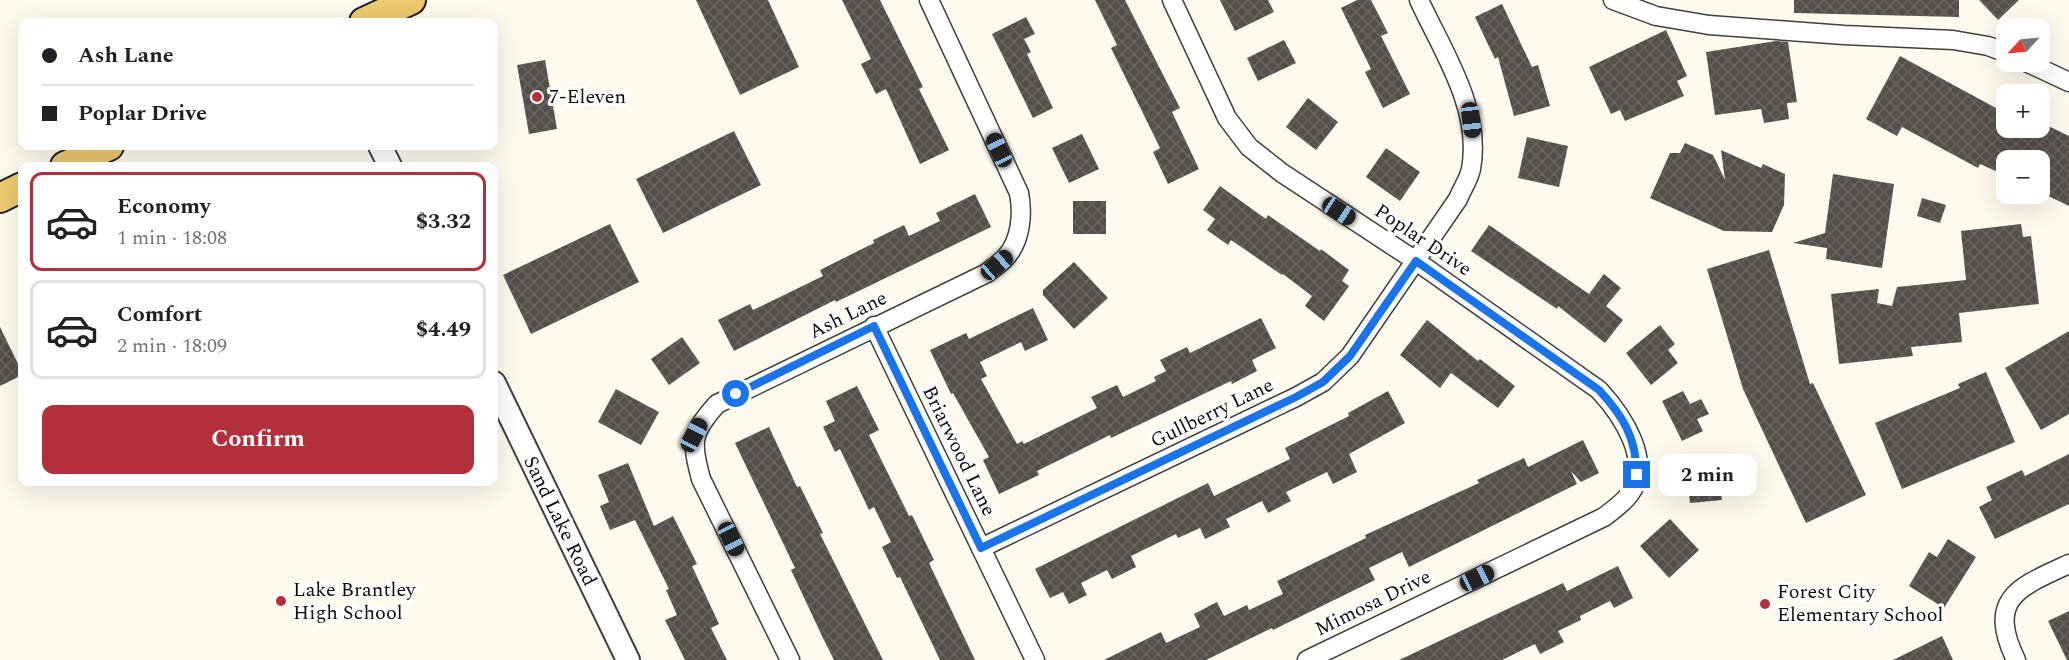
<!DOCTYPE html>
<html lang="en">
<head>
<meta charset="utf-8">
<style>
	body { margin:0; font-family:Spectral,serif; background:#f2f2f2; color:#202124; height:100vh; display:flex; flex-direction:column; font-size:22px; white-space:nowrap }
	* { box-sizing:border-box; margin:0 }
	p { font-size:20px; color:#757577 }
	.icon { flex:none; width:33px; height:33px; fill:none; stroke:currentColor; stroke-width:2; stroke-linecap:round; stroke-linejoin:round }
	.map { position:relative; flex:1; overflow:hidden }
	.drawer { position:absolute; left:18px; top:162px; width:480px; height:324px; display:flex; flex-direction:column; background:#fff; border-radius:12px; box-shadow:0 6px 24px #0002 }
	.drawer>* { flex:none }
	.hud { position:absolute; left:18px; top:18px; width:480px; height:132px; border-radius:12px; box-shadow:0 6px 24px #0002; display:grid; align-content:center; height:132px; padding:0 24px; background:#fff }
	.needle { width:39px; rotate:244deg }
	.buttons { position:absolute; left:1996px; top:18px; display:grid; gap:12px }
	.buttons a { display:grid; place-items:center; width:54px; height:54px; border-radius:12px; background:#fff; box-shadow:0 6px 24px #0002; font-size:30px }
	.end { position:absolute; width:27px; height:27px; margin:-14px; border:8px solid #1a73e8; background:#fff; box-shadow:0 0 0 3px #fff }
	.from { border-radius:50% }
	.bubble { position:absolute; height:42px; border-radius:12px; background:#fff; box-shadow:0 6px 24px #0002; font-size:20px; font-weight:700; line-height:42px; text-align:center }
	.car { position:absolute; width:18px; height:36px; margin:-18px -9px; border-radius:8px; box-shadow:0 0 4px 2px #0007; background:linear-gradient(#222 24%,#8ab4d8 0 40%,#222 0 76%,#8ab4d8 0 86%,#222 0) }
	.hud b { display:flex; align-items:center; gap:21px; height:57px; font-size:22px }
	.hud b+b { border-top:2px solid #e0e0e0 }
	.hud i { width:15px; height:15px; background:#202124 }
	ul { padding:10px 0 0; list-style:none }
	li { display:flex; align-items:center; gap:18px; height:99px; margin:0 12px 9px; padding:0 12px; border:3px solid #e0e0e0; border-radius:12px }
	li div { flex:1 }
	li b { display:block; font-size:22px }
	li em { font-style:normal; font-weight:700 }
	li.current { border-color:#b2303c }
	li>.icon { width:54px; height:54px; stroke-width:1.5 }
	.cta { display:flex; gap:12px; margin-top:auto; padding:12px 24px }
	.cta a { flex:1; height:69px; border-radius:12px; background:#b2303c; color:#fff; font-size:24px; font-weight:700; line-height:69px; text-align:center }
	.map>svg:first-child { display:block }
	.building { fill:url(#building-cross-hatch) }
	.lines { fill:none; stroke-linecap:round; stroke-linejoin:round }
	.minor-casing { stroke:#404040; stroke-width:21 }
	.tertiary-casing { stroke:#404040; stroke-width:26 }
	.primary-casing { stroke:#1e1e1e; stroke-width:32 }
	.minor { stroke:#fff; stroke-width:18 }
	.tertiary { stroke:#fff; stroke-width:22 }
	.primary { stroke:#edc96f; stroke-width:28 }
	.route { stroke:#1a73e8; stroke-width:8 }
	.poi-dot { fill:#b2303c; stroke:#fff; stroke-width:2 }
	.labels { text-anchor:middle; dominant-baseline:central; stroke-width:6; stroke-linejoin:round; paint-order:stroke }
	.poi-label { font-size:20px; fill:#0d0d0d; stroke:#fff; text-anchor:start }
	.street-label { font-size:20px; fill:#0d0d0d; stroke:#fff }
</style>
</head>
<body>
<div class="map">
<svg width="2069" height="660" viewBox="0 0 2069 660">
	<defs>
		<pattern id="building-cross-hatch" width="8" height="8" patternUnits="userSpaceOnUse" patternTransform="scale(1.5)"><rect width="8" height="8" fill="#554e4a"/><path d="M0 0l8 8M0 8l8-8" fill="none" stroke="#686360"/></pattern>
	</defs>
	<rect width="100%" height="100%" fill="#fefaee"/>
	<g class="building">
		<path d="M696,0H768L799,67L740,95Z"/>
		<path d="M842,0H880L923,87L919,89L949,150L920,164L886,89L876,94L861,64L871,59Z"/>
		<path d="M1095,0H1125L1180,108L1172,112L1199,169L1168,184L1153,152L1160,148L1111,48L1117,45Z"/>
		<path d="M1220,0H1268L1274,12L1235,31Z"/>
		<path d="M1357,0H1371L1388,33L1381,36L1410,94L1383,108L1365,72L1371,69L1341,8Z"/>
		<path d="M1794,0H1959V17L1794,13Z"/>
		<path d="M1979,0H2019L1998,20Z"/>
		<path d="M1502,4L1532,67L1538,65L1550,106L1514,116L1498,57L1495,59L1475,17Z"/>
		<path d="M1026,17L1035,34L1024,39L1031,52L1027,54L1053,108L1033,118L992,34Z"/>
		<path d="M1666,30L1687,76L1677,81L1684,96L1625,121L1620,110L1611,114L1589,67Z"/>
		<path d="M1284,40L1296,63L1258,81L1247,58Z"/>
		<path d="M1776,41L1788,42L1797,102L1787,103L1789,119L1764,123L1761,109L1715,115L1706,52Z"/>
		<path d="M1900,56L2007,114V128H2040V122L2069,136V206L2040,192V160H2007V176L1980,164L1978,168L1902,127L1897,136L1866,119Z"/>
		<path d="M545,60L557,129L529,134L517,65Z"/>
		<path d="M1308,98L1338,122L1316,150L1286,127Z"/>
		<path d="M734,131L761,185L663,233L636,179Z"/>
		<path d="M1082,134L1099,169L1069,183L1052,148Z"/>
		<path d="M1527,137L1568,146L1559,187L1518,178Z"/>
		<path d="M1685,143L1713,155L1725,180L1721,150L1761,168L1763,164L1785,174L1784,205L1772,232L1724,231L1650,198L1670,153H1680Z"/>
		<path d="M1386,148L1420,172L1400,201L1366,177Z"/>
		<path d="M1833,174L1894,184L1882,268L1826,259L1827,248L1793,243L1825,233Z"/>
		<path d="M1220,186L1266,219L1268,215L1320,251L1321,249L1349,270L1342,281L1349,286L1324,321L1305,306L1312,296L1283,274L1282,275L1231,240L1228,245L1207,230L1215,219L1203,210Z"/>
		<path d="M975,194L991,227L836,302L835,300L734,351L718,320L750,304L753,310L823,276L820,270L874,243L873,240L904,225L909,236L940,221L936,213Z"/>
		<path d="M1922,198L1946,205L1940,223L1917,216Z"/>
		<rect x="1073" y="201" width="33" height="33"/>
		<path d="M610,224L639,282L531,334L503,275Z"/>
		<path d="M2021,224L2023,237L2031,236L2039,304L1959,313L1962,342L1911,347L1913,356L1839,364L1831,294L1879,289L1877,303L1892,306L1897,287L1966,280L1961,231Z"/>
		<path d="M1489,225L1589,294L1604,274L1621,288L1606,306L1623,320L1605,343L1558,306L1557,309L1471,251Z"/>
		<path d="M1769,250L1810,384L1813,383L1866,495L1806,523L1743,389L1707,269Z"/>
		<path d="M1074,262L1108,298L1074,329L1043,295V290Z"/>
		<path d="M1033,308L1048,340L1025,351L1021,342L980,362L987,376L981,379L1017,444L1022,441L1024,444L1097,408L1091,397L1117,385L1123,397L1156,381L1154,377L1166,371L1160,360L1187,347L1190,353L1261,318L1276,348L1252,360L1257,371L1232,384L1231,381L1111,438L1110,435L1037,471L1039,475L999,494L983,460L989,457L953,393L951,394L930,350L966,333L969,339Z"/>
		<path d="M1427,320L1478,361L1480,359L1515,386L1498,408L1451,373L1440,388L1400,355Z"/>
		<path d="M1660,325L1675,344L1668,350L1678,363L1651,385L1626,353Z"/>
		<path d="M0,327L22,372V375L0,386Z"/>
		<path d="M2069,331V414L2041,430L2005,368Z"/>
		<path d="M682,337L700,363L669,385L651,359Z"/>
		<path d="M1986,372L2015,442L1902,489L1875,423L1960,388L1958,384Z"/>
		<path d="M857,386L879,430L869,435L909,516L912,515L934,560L929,563L975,660H940L900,577L897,578L882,547L891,542L874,507L869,510L840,449L835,452L823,427L835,421L826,401Z"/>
		<path d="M616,389L659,412L641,445L598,422Z"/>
		<path d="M1388,391L1405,423L1349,454L1357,472L1333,484L1327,472L1286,492L1291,501L1268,513L1262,501L1226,519L1230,527L1205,539L1200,528L1178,538L1176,534L1131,556L1136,567L1112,579L1107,570L1081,583L1087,595L1069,604L1063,592L1050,598L1035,569L1208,483L1214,496L1290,459L1285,448L1349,416L1348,413Z"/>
		<path d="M1683,391L1690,404L1701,399L1709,414L1697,419L1703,431L1682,441L1662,401Z"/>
		<path d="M769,427L797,487L800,486L823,533L820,534L883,660H834L822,636L791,570L795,568L735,443Z"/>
		<path d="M1583,440L1599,473L1581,482L1571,471L1577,484L1409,567L1402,552L1369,568L1375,580L1273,630L1272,628L1206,660H1104L1161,632L1166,643L1200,627L1194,614L1217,602L1224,616L1247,605L1249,610L1283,594L1277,581L1366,538L1365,535L1479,483L1477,480L1524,458L1528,467Z"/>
		<path d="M2069,454V504L1995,539L1979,507L1992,500L1986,487L2022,470L2025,476Z"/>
		<path d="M1717,456L1722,500L1690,503L1685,459Z"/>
		<path d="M628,463L654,526L673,516L697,564L692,566L719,624L711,628L727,660H685L665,620L677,615L666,590L669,589L635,520L610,530L600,506L609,502L598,475Z"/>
		<path d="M1670,519L1699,550L1669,578L1640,546Z"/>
		<path d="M1948,539L1976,557L1944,608L1909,586L1929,552L1937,557Z"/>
		<path d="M1618,566L1633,598L1614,608L1610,601L1580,616L1581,620L1558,631L1564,642L1540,654L1535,644L1502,660H1399L1563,583L1567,591Z"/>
		<path d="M2069,611V660H2067L2048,621Z"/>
		<path d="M1942,636L1953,660H1893Z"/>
	</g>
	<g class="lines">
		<defs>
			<g id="minor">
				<path d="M1172,0L1227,118L1249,147L1282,173L1416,261L1599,390C1622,415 1654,462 1629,495C1622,504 1613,510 1604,517L1307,660"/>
				<path d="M1613,0L1656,16L1709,25L1844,35L1953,40L1988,46L2007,53"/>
				<path d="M2026,62L2069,82"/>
				<path d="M874,326L1035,660"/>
				<path d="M981,548L1296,397L1323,382L1350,356L1458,199C1462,189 1469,179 1471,169C1482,109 1443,52 1419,0"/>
				<path d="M790,660L701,479C691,441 691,433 717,404L987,273C993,268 1001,263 1006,257C1021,240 1023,214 1019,193L929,0"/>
				<path d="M2016,660C1986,598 2019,587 2069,564"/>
			</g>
			<g id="tertiary">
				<path d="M380,146L390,166"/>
				<path d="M494,383L628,660"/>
			</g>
			<g id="primary">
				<path d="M364,22L411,0"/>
				<path d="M65,166L109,146"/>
				<path d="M0,198L22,187"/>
			</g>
		</defs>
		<use href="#minor" class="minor-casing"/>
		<use href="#tertiary" class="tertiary-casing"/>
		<use href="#primary" class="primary-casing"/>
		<use href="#minor" class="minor"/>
		<use href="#tertiary" class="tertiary"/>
		<use href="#primary" class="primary"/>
	</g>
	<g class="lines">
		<path class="route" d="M736,394L874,326L981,548L1296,397L1323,382L1350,356L1416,261L1599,390C1624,417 1636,438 1637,475"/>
	</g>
	<g class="poi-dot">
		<circle cx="537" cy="97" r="6"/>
		<circle cx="281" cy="601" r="6"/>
		<circle cx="1765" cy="604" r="6"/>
	</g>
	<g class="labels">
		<g class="poi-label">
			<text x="549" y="97">7-Eleven</text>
			<text x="293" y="590">Lake Brantley<tspan x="293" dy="23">High School</tspan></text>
			<text x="1777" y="592">Forest City<tspan x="1777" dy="23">Elementary School</tspan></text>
		</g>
		<g class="street-label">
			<text transform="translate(1423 240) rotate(34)">Poplar Drive</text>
			<text transform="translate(848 315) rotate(-26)">Ash Lane</text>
			<text transform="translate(1212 413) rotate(-26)">Gullberry Lane</text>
			<text transform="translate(959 451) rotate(64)">Briarwood Lane</text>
			<text transform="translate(560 521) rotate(64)">Sand Lake Road</text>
			<text transform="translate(1373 603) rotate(-26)">Mimosa Drive</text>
		</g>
	</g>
</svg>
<div class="buttons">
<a><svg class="needle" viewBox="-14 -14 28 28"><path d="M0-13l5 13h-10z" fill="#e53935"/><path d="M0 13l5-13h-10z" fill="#757577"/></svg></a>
<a>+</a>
<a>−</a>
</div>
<i class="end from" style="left:736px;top:394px"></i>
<i class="end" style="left:1637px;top:475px"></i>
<div class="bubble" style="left:1658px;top:454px;width:99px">2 min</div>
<i class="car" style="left:1471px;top:120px;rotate:173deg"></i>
<i class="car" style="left:999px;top:150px;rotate:335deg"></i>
<i class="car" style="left:1339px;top:211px;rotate:123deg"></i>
<i class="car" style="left:997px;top:265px;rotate:49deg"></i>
<i class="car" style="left:694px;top:435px;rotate:28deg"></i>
<i class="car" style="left:731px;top:539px;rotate:154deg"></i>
<i class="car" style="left:1477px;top:578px;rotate:64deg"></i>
<div class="hud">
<b><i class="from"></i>Ash Lane</b>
<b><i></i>Poplar Drive</b>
</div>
<section class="drawer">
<ul>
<li class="current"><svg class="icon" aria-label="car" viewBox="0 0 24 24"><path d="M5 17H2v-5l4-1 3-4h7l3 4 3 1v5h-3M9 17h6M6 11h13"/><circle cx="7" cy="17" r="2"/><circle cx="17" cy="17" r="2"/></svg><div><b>Economy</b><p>1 min · 18:08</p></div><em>$3.32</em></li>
<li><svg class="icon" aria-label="car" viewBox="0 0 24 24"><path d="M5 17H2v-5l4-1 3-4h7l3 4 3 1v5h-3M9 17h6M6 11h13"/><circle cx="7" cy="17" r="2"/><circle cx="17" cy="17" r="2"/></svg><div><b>Comfort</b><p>2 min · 18:09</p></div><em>$4.49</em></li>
</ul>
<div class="cta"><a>Confirm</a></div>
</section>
</div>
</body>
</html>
